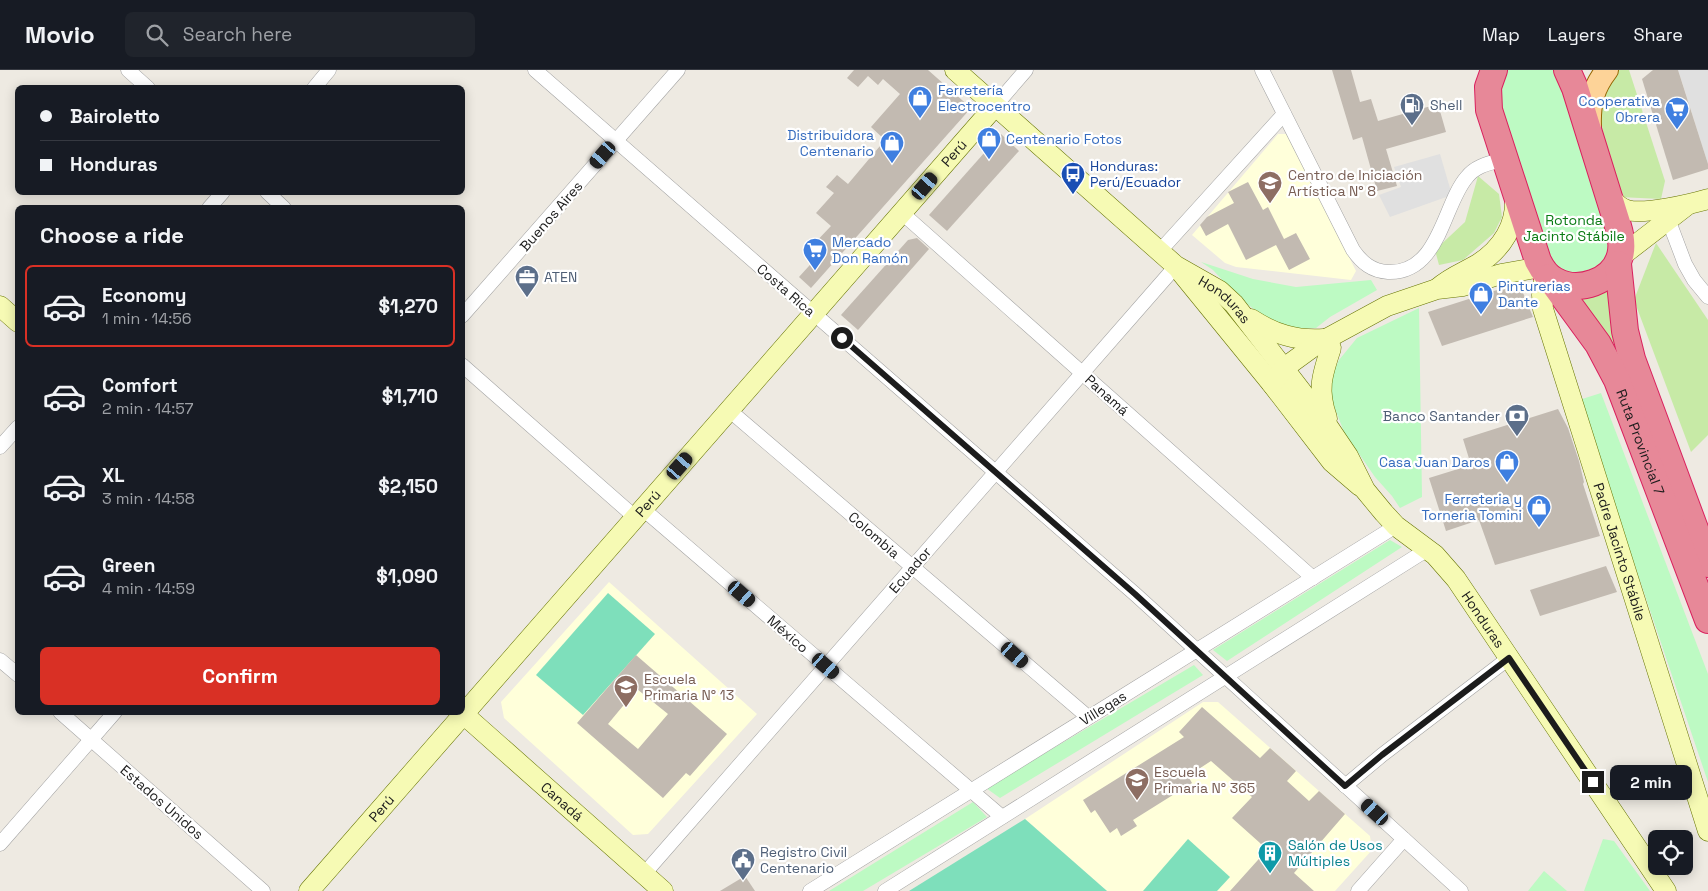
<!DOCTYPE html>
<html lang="en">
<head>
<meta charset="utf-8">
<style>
	body { margin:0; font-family:"Space Grotesk",sans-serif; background:#20242c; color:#f1f3f6; height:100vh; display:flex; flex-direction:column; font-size:19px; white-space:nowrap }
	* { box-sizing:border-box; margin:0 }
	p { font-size:16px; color:#9ea1a6 }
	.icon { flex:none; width:28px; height:28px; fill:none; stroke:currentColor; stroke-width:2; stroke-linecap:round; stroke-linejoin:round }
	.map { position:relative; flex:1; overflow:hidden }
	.details { position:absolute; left:15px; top:135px; width:450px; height:510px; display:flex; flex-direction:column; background:#171b24; border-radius:8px; box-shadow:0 2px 12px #0003 }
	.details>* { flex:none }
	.top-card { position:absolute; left:15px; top:15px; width:450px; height:110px; border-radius:8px; box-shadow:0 2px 12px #0003; display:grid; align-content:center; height:110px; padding:0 25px; background:#171b24 }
	.controls { position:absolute; left:1648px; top:760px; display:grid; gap:10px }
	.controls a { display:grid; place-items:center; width:45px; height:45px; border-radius:8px; background:#171b24; box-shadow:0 2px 12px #0003; font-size:25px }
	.end { position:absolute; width:22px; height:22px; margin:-11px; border:6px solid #1c1c1c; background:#fff; box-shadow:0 0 0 2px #fff }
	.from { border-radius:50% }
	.bubble { position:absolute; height:35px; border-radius:8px; background:#171b24; box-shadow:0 2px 12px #0003; font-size:16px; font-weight:700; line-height:35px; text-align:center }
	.car { position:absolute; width:15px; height:30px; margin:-15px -8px; border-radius:6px; box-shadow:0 0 4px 1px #0007; background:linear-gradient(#222 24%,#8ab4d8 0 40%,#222 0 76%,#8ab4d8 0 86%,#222 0) }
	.top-card b { display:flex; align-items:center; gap:18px; height:48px; font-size:19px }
	.top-card b+b { border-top:1px solid #363941 }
	.top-card i { width:12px; height:12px; background:#f1f3f6 }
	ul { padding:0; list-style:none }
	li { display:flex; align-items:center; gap:15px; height:82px; margin:0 10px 8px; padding:0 15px; border:2px solid transparent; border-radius:8px }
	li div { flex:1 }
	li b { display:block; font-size:19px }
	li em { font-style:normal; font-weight:700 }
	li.selected { border-color:#d93025 }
	li>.icon { width:45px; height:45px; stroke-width:1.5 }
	h2 { padding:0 25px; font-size:22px; line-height:60px }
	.cta { display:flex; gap:10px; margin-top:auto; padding:10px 25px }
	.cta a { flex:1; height:58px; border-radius:8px; background:#d93025; color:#fff; font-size:20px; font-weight:700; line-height:58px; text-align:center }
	header { display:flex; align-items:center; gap:30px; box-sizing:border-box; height:70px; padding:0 25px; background:#171b24; border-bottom:1px solid #363941 }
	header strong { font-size:24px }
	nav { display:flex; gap:28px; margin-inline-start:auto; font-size:18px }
	.search { width:350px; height:45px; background:#20242c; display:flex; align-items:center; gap:12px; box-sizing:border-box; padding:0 18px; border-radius:8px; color:#9ea1a6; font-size:19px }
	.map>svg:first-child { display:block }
	.education { fill:#ffffda }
	.grass { fill:#c7eaa6 }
	.park { fill:#bdfac3 }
	.pitch { fill:#7edfbb }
	.parking { fill:#e0e0e0 }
	.building { fill:#c2bab1; fill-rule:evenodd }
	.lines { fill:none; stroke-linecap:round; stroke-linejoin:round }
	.street-casing { stroke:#a3a3a3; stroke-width:15 }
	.secondary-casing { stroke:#667403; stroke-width:21 }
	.primary-casing { stroke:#956500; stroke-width:24 }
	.highway-casing { stroke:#da215e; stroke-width:28 }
	.street { stroke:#fff; stroke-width:14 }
	.secondary { stroke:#f6fab4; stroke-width:20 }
	.primary { stroke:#fdd398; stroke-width:22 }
	.highway { stroke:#e78898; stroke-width:26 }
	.route { stroke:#1c1c1c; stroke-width:6 }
	.labels { text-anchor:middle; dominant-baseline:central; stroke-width:4.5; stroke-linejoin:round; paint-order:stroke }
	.shop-label { font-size:14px; fill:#366cbe; stroke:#fff; text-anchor:start }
	.service-label { font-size:14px; fill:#4e5e75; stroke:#fff; text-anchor:start }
	.street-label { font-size:14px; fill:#1c1c1c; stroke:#fff }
	.transit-label { font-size:14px; fill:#164399; stroke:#fff; text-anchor:start }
	.education-label { font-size:14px; fill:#785e54; stroke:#fff; text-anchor:start }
	.park-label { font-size:14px; fill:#0a7b14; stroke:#fff }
	.culture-label { font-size:14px; fill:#0d838f; stroke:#fff; text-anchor:start }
</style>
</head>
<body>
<header>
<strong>Movio</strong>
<div class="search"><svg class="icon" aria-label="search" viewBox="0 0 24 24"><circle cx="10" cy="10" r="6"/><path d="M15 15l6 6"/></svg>Search here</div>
<nav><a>Map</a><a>Layers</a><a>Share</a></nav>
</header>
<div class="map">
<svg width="1708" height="821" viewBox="0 0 1708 821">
	<rect width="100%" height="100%" fill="#eeeae2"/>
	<g class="education">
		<path d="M1278,64H1288L1356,201L1351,210L1236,197L1225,193L1192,165Z"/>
		<path d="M609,512L757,644L648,764L633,765L504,648L501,632Z"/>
		<path d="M1203,632H1218L1370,766L1372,780L1335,821H1107L1025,749Z"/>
	</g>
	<g class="grass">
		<path d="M1618,0H1629L1665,111L1661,129L1619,127L1597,49L1602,17Z"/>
		<path d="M1478,106L1499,124L1502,147L1494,163L1463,190L1439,195L1435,180L1465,152Z"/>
		<path d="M1656,173L1708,250V365L1691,382L1634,230Z"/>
		<path d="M1614,212L1634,323L1571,228Z"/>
	</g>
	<g class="park">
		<path d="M1504,0H1557L1611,163L1612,186L1589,205L1554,200L1499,31Z"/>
		<path d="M1201,192L1253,209L1296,217L1371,210L1377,220L1330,247L1316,258L1292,259L1260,244L1237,226L1213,200Z"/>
		<path d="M1419,238L1422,427L1400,438L1392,426L1375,407L1344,362L1332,331L1330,310L1339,290L1357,268Z"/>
		<path d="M1601,323L1708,604V712L1579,330Z"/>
		<path d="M1390,470L1402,477L1227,591L1213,580Z"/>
		<path d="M1194,595L1203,605L1000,728L986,718Z"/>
		<path d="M973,732L987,747L863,821H829Z"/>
		<path d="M1603,769L1614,771L1650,821H1584Z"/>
		<path d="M1544,801L1567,821H1528Z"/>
	</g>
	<g class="pitch">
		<path d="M608,523L655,564L583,645L536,605Z"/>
		<path d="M1025,749L1107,821H909Z"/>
		<path d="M1188,769L1230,807L1217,821H1143Z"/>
	</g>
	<g class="parking">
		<path d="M1678,0H1708V94L1683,15Z"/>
		<path d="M1440,84L1452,125L1390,147L1379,125L1401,117L1394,97Z"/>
	</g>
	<g class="building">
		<path d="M854,0H928L971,38L811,218L799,207L818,186L810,178L831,156L816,143L834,123L826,117L837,105L848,114L885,70L871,57L900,24L883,9L878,15L868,6L858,17L847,8Z"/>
		<path d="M1332,0H1351L1360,32L1371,29L1378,51L1438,34L1446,62L1386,79L1397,116L1377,121L1362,67L1353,70Z"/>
		<path d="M1653,0H1678L1708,94V99L1673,110L1642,9Z"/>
		<path d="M1001,64L1019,81L947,161L929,145Z"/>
		<path d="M1248,112L1263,140L1268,137L1284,169L1296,163L1310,189L1289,200L1276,175L1246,190L1228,154L1206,166L1200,155L1207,147L1234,133L1228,122Z"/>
		<path d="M917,168L929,179L858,260L841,245L908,170Z"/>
		<path d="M1519,213L1533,247L1442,276L1428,242Z"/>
		<path d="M1558,339L1568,358L1579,391L1584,412L1583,414L1600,466L1495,495L1479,450L1446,461L1429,408L1471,395L1463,369Z"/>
		<path d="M1606,496L1617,522L1540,546L1530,520Z"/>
		<path d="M636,585L727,664L690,706L686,703L663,728L577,653ZM637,619L668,644L638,679L608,654Z"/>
		<path d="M1202,637L1260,688L1270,678L1296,701L1287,711L1309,731L1319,721L1345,744L1294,803L1314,821H1230L1266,781L1260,773L1232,748L1252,727L1211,691L1188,706L1192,713L1133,750L1137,756L1121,766L1117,758L1110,763L1095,740L1091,743L1083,730L1184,667L1179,662Z"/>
		<path d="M745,806L755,821H720Z"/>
	</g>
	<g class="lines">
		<defs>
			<g id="street">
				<path d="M128,0L148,18"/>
				<path d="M535,0L1135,524L1461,821"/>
				<path d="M1262,0L1353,180C1362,193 1372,201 1388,202C1440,204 1443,134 1467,107C1476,95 1491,93 1505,89"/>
				<path d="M314,18L329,0"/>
				<path d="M995,36L1026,0"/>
				<path d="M267,122L284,138"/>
				<path d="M209,138L223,122"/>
				<path d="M902,143L1313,508"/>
				<path d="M1668,149L1685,194L1694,210L1708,227"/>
				<path d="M1159,182L1284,44"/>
				<path d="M462,246L678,0"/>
				<path d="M462,295L636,448"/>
				<path d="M729,340L1088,647"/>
				<path d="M0,377L18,357"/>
				<path d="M643,439L1002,747"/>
				<path d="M0,590L18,605"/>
				<path d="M60,642L263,821"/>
				<path d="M1345,716L1382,685L1509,588"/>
				<path d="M0,774L115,642"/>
				<path d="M644,804L1176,196"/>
				<path d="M810,821L1396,456"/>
				<path d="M885,821L1428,479"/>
				<path d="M1358,821L1404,769"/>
			</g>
			<g id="secondary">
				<path id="s1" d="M955,0L1176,196L1220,221L1234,234L1325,352L1348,386L1365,420L1384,443L1396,456L1435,485L1456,509L1666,821"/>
				<path d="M1609,126C1614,132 1619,138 1627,140C1644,145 1691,134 1708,129"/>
				<path d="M1620,187L1686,136"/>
				<path d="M1180,201L1272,314L1332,392L1360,416"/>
				<path id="s2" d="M1545,202L1542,225L1543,239L1708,761"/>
				<path d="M1438,218C1452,206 1463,203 1478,194C1502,179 1517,155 1515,126"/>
				<path d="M0,236L18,252"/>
				<path d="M1251,249C1274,264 1296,271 1324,269"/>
				<path d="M1272,314L1284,298L1317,274L1387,236L1437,219L1463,216L1501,204L1541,197"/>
				<path d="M1327,348C1317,320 1322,305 1331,278"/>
				<path id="s3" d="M461,642L663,821"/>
				<path id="s4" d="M309,821L995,36"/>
			</g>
			<path id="primary" d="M1590,57C1589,34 1593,18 1607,0"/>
			<g id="highway">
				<path d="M1494,0L1488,17L1489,40L1538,191C1542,199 1547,207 1556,211C1578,223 1613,212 1620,186C1623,176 1621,166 1618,156L1575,18L1567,0"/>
				<path d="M1618,194L1625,261L1632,289L1708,494"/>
				<path id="s5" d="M1549,207L1598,274L1617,310L1708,550"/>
			</g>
		</defs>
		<use href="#street" class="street-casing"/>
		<use href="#secondary" class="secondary-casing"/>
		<use href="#primary" class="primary-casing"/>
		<use href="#highway" class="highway-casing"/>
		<use href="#street" class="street"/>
		<use href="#secondary" class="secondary"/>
		<use href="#primary" class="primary"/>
		<use href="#highway" class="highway"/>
	</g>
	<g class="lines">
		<path class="route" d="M842,268L1135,524L1345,716L1382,685L1509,588L1593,712"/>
	</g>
	<defs>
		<symbol id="shop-pin" viewBox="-11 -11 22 30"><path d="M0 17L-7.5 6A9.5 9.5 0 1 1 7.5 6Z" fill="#3f7fe0" stroke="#fff"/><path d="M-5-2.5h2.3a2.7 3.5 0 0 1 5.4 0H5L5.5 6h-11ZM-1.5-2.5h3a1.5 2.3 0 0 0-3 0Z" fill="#fff"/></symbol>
		<symbol id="fuel-pin" viewBox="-11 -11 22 30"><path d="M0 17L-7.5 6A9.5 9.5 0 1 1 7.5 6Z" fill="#5c6f8a" stroke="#fff"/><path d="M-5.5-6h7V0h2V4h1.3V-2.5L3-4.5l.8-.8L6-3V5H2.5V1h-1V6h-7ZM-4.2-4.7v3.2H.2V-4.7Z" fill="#fff"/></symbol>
		<symbol id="supermarket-pin" viewBox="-11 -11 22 30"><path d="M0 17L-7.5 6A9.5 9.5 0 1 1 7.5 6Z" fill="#3f7fe0" stroke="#fff"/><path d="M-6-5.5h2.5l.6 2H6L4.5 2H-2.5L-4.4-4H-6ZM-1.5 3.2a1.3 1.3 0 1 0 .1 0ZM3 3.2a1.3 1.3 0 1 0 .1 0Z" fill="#fff"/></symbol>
		<symbol id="bus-pin" viewBox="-11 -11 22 30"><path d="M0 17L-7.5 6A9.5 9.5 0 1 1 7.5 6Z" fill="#1a4fb4" stroke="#fff"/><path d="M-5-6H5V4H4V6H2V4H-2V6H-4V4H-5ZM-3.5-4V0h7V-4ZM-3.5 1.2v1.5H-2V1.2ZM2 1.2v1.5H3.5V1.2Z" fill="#fff"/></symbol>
		<symbol id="school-pin" viewBox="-11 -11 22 30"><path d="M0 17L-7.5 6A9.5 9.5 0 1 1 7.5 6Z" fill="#8d6e63" stroke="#fff"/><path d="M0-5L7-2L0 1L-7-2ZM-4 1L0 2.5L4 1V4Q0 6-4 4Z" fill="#fff"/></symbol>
		<symbol id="office-pin" viewBox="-11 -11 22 30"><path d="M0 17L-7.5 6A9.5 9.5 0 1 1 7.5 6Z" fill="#5c6f8a" stroke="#fff"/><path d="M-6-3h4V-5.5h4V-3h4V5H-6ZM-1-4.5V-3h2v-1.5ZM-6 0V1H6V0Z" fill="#fff"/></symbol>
		<symbol id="bank-pin" viewBox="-11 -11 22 30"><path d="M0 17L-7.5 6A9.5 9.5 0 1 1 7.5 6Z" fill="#5c6f8a" stroke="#fff"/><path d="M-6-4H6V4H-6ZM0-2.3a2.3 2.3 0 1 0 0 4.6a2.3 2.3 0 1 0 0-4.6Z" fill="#fff"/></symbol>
		<symbol id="building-pin" viewBox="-11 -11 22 30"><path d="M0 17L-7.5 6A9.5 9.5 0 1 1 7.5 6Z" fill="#0f9aa8" stroke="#fff"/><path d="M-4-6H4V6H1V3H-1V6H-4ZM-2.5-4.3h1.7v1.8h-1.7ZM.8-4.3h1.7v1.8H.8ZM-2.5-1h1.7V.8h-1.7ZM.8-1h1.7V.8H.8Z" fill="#fff"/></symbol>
		<symbol id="civic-pin" viewBox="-11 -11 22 30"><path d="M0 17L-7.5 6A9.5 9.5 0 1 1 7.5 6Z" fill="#5c6f8a" stroke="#fff"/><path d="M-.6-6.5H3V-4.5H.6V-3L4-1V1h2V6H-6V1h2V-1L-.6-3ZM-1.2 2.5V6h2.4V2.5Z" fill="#fff"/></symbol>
	</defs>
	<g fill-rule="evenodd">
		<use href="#shop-pin" x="906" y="14" width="28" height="38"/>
		<use href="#fuel-pin" x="1398" y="21" width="28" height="38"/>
		<use href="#supermarket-pin" x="1663" y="25" width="28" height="38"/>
		<use href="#shop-pin" x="975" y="55" width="28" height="38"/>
		<use href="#shop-pin" x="878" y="59" width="28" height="38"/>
		<use href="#bus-pin" x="1059" y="90" width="28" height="38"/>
		<use href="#school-pin" x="1256" y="99" width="28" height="38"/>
		<use href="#supermarket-pin" x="801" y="166" width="28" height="38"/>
		<use href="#office-pin" x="513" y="193" width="28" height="38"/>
		<use href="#shop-pin" x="1467" y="210" width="28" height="38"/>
		<use href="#bank-pin" x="1503" y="332" width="28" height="38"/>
		<use href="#shop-pin" x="1493" y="378" width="28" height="38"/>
		<use href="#shop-pin" x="1525" y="423" width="28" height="38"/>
		<use href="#school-pin" x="612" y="603" width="28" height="38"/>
		<use href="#school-pin" x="1123" y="696" width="28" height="38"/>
		<use href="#building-pin" x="1256" y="769" width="28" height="38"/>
		<use href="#civic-pin" x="729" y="776" width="28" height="38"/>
	</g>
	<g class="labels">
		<g class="shop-label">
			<text x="938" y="20">Ferretería<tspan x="938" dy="16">Electrocentro</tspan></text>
			<text x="1660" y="31" text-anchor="end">Cooperativa<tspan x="1660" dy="16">Obrera</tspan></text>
			<text x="874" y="65" text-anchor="end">Distribuidora<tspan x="874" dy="16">Centenario</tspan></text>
			<text x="1006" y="69">Centenario Fotos</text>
			<text x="832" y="172">Mercado<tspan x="832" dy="16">Don Ramón</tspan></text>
			<text x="1498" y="216">Pinturerias<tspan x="1498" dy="16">Dante</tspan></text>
			<text x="1490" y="392" text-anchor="end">Casa Juan Daros</text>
			<text x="1522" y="429" text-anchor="end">Ferreteria y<tspan x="1522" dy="16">Torneria Tomini</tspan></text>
		</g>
		<g class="service-label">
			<text x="1430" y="35">Shell</text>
			<text x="544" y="207">ATEN</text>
			<text x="1500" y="346" text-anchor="end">Banco Santander</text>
			<text x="760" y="782">Registro Civil<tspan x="760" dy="16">Centenario</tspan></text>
		</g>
		<g class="street-label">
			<text stroke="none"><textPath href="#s4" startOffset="980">Perú</textPath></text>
			<text transform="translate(551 146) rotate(-49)">Buenos Aires</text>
			<text transform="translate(786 220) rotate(41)">Costa Rica</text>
			<text stroke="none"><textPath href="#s1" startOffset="355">Honduras</textPath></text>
			<text transform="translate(1107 325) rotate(42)">Panamá</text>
			<text stroke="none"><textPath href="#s5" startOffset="190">Ruta Provincial 7</textPath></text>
			<text stroke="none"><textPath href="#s4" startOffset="515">Perú</textPath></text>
			<text transform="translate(874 465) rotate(41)">Colombia</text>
			<text stroke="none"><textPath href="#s2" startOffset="292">Padre Jacinto Stábile</textPath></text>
			<text transform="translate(910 500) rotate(-49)">Ecuador</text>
			<text stroke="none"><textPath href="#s1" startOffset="770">Honduras</textPath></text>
			<text transform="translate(788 564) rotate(41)">México</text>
			<text transform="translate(1103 638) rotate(-32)">Villegas</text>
			<text transform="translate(162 732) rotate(41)">Estados Unidos</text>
			<text stroke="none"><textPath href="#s3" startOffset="135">Canadá</textPath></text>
			<text stroke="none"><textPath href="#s4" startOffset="110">Perú</textPath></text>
		</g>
		<g class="transit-label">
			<text x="1090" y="96">Honduras:<tspan x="1090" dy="16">Perú/Ecuador</tspan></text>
		</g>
		<g class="education-label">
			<text x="1288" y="105">Centro de Iniciación<tspan x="1288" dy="16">Artística N° 8</tspan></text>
			<text x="644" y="609">Escuela<tspan x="644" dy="16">Primaria N° 13</tspan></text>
			<text x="1154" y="702">Escuela<tspan x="1154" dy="16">Primaria N° 365</tspan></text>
		</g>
		<g class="park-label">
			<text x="1574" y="150">Rotonda<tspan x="1574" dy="16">Jacinto Stábile</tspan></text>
		</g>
		<g class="culture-label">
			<text x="1288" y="775">Salón de Usos<tspan x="1288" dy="16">Múltiples</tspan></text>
		</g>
	</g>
</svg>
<div class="controls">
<a><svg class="icon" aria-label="locate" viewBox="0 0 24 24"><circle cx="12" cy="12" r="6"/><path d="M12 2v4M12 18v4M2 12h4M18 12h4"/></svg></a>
</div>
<i class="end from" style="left:842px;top:268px"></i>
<i class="end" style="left:1593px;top:712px"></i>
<div class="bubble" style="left:1610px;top:695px;width:82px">2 min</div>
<i class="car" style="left:603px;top:85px;rotate:221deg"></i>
<i class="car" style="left:925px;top:116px;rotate:41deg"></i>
<i class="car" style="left:680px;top:396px;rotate:41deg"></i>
<i class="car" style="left:742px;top:524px;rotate:131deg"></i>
<i class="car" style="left:1015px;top:585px;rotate:131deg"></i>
<i class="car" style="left:826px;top:596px;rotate:131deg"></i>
<i class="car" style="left:1375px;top:742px;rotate:312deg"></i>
<div class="top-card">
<b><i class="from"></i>Bairoletto</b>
<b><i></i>Honduras</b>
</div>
<section class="details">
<h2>Choose a ride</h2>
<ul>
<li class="selected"><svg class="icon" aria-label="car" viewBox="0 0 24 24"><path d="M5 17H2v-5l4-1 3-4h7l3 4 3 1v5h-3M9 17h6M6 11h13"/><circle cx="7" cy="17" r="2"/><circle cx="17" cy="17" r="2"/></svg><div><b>Economy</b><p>1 min · 14:56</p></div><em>$1,270</em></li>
<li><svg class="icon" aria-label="car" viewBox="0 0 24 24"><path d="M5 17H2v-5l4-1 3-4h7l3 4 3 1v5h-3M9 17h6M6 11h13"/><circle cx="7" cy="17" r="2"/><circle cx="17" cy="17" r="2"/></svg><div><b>Comfort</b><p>2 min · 14:57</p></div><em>$1,710</em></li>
<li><svg class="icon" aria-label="car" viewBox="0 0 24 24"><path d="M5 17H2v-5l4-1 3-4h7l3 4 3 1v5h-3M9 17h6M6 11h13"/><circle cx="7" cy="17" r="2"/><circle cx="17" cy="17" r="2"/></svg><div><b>XL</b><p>3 min · 14:58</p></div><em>$2,150</em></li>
<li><svg class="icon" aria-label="car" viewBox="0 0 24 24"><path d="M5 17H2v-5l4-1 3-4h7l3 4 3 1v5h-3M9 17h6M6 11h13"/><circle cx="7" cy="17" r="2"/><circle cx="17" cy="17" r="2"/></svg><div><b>Green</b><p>4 min · 14:59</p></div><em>$1,090</em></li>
</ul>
<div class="cta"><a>Confirm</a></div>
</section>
</div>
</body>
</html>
